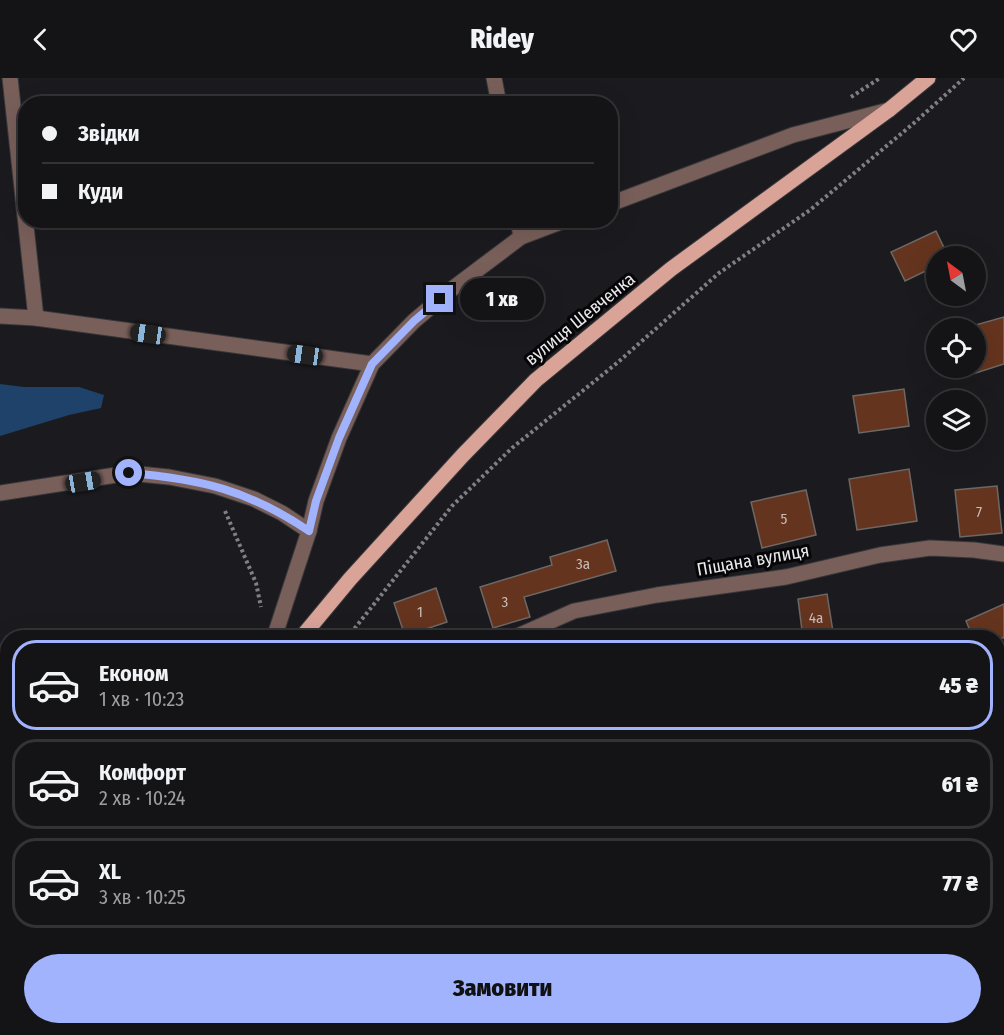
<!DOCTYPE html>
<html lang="uk">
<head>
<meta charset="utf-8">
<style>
	body { margin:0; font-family:"Fira Sans Condensed",sans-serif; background:#212124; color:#f1f3f6; height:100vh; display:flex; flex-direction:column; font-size:22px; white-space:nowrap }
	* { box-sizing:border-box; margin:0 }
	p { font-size:20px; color:#9d9ea1 }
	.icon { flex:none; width:33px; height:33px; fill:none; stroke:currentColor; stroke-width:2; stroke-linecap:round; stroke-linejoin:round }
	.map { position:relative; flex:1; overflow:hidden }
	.drawer { position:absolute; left:0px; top:552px; width:1005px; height:405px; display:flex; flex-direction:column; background:#141417; border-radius:24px 24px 0 0; box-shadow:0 6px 24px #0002,0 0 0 2px #333336 }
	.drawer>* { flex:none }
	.guide { position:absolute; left:18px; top:18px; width:600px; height:132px; border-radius:24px; box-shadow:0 6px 24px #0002,0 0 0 2px #333336; display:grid; align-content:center; height:132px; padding:0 24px; background:#141417 }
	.needle { width:39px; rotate:328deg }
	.controls { position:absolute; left:926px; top:168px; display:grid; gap:12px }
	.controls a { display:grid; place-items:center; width:60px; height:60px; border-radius:50%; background:#141417; box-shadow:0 6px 24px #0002,0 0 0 2px #333336; font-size:30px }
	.end { position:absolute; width:27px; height:27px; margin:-14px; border:8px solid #a1b3fd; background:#111; box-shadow:0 0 0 3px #111 }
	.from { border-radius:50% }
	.bubble { position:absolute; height:42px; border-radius:21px; background:#141417; box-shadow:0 6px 24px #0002,0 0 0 2px #333336; font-size:20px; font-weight:800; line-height:42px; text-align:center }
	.car { position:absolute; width:18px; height:36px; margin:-18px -9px; border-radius:8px; box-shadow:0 0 4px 2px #0007; background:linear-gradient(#222 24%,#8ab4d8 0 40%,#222 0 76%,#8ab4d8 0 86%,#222 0) }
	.guide b { display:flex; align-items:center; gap:21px; height:57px; font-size:22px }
	.guide b+b { border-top:2px solid #333336 }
	.guide i { width:15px; height:15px; background:#f1f3f6 }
	ul { padding:10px 0 0; list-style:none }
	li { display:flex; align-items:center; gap:18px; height:90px; margin:0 12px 9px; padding:0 12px; border:3px solid #333336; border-radius:24px }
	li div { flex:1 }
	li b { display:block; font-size:22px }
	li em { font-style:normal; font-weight:800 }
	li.active { border-color:#a1b3fd }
	li>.icon { width:54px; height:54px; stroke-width:1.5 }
	.primary-button { display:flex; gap:12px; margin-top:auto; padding:12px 24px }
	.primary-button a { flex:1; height:69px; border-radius:36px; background:#a1b3fd; color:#111; font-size:24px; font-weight:800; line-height:69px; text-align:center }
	header { display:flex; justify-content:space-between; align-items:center; height:78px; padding:0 24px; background:#141417; font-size:27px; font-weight:800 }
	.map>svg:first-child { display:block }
	.water { fill:#1e4269 }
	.building { fill:#65341e; stroke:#6d6866; stroke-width:1.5 }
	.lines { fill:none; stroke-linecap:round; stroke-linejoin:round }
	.minor-casing { stroke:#38383c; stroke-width:17 }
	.major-casing { stroke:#38383c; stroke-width:17 }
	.path { stroke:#808083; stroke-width:4; stroke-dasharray:3 3; stroke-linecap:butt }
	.minor { stroke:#795f5a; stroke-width:15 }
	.major { stroke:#d9a398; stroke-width:15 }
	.route { stroke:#a1b3fd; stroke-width:8 }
	.labels { text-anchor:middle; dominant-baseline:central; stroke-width:6; stroke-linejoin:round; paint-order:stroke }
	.number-label { font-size:15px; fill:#c9bcb9 }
	.street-label { font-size:18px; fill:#eaeaed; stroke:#060608 }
</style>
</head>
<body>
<header><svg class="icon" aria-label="back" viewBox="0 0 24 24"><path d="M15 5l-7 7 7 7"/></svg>Ridey<svg class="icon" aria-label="heart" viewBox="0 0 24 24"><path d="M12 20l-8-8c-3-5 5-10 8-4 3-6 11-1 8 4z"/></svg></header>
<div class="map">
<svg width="1004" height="957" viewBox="0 0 1004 957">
	<rect width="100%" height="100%" fill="#1b1b1f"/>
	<path class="water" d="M0,306L24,309H79L104,317L101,330L69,337L0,358Z"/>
	<g class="building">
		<path d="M936,153L948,178H936V188L905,203L891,174Z"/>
		<path d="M1004,239V286L963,299L960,290H975V250H965Z"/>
		<path d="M904,311L909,348L859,355L853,318Z"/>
		<path d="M909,391L917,443L857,452L849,401Z"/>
		<path d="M997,408L1002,455L960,459L955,412Z"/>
		<path d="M806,412L816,457L762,470L751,424Z"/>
		<path d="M607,462L616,493L524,519L530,539L493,550L480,509L552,487L550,479Z"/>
		<path d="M436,510L447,544L405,558L394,525Z"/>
		<path d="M827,516L834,560H803L798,521Z"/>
		<path d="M1004,526V560H973L966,543Z"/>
	</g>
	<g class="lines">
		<defs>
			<g id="minor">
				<path d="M10,0L36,240"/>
				<path d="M494,0L499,26"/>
				<path d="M610,126L793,57L889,32"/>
				<path d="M518,142L521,159"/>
				<path d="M0,238L36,240L372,286"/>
				<path d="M0,415L129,395L169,399L215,408L254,421L282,435L309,453"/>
				<path d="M274,560L309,453L316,423L339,360L372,286L414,243L452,211L521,159L566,142"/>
				<path d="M513,560L574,533L657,517L786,499L880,477L930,470L974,472L1004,476"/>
				<path d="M998,607L1004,605"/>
				<path d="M571,950L572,957"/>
			</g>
			<g id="major">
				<path d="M301,560L350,501L463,377L536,302L671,191L890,31L928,0"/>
				<path d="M0,941L8,929"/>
			</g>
		</defs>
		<use href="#minor" class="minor-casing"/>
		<use href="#major" class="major-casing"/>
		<g class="path">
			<path d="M851,19L880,0"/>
			<path d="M225,433L256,505L261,529"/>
			<path d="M347,560L452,428L512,370L617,285L719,195L810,132L914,45L964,0"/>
		</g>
		<use href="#minor" class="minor"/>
		<use href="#major" class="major"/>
	</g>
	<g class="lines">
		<path class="route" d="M129,395C201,401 248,412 309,453L316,423L339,360L372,286L414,243L440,221"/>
	</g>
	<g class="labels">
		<g class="number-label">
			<text x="979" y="434">7</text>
			<text x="784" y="441">5</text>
			<text x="583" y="486">3а</text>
			<text x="505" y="524">3</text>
			<text x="420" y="534">1</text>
			<text x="816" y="540">4а</text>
		</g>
		<g class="street-label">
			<text transform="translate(580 241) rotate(-39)">вулиця Шевченка</text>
			<text transform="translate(753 482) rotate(-10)">Піщана вулиця</text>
		</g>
	</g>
</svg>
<div class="controls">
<a><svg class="needle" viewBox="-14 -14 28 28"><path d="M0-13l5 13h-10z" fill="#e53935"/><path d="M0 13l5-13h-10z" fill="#9d9ea1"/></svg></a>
<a><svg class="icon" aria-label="locate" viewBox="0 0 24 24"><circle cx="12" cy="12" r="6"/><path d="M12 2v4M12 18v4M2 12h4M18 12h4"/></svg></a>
<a><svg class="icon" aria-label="layers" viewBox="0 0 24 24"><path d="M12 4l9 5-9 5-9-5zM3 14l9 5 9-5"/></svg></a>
</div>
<i class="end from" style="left:129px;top:395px"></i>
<i class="end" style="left:440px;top:221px"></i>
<div class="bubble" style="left:460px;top:200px;width:84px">1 хв</div>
<i class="car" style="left:148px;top:256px;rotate:278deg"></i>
<i class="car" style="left:305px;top:277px;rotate:278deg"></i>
<i class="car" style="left:83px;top:404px;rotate:80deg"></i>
<div class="guide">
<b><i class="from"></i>Звідки</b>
<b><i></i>Куди</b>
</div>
<section class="drawer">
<ul>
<li class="active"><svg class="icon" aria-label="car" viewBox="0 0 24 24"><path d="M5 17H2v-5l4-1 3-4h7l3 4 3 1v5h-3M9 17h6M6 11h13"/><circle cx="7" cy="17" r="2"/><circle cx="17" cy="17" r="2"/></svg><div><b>Економ</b><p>1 хв · 10:23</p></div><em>45 ₴</em></li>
<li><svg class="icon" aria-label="car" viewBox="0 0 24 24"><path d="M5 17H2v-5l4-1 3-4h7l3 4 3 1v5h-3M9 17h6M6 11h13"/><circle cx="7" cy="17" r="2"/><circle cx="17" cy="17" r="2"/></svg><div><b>Комфорт</b><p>2 хв · 10:24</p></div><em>61 ₴</em></li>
<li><svg class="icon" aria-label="car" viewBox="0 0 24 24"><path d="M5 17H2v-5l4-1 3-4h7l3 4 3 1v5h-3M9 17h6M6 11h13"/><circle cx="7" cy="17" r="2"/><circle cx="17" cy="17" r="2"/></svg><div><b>XL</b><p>3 хв · 10:25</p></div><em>77 ₴</em></li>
</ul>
<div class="primary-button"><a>Замовити</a></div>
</section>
</div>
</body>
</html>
